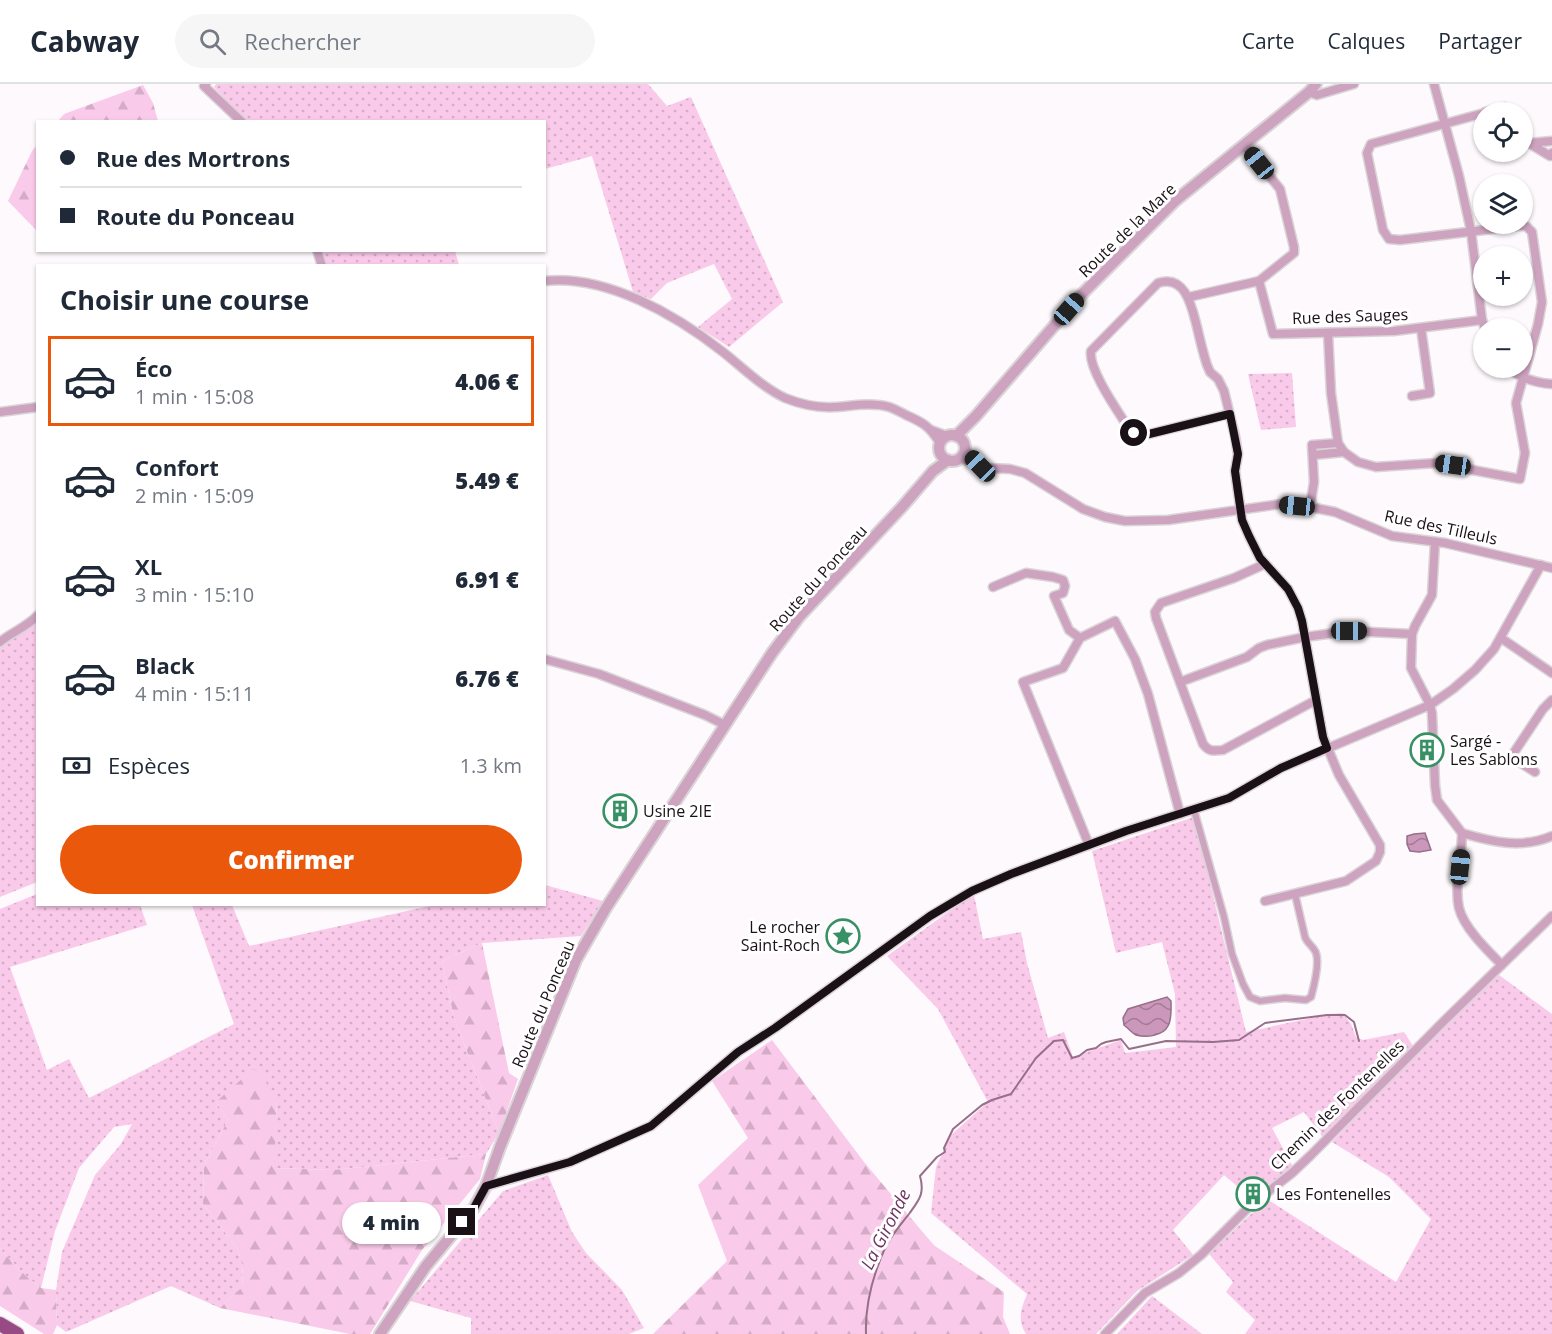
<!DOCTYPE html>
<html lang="fr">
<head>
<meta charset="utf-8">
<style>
	body { margin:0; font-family:"Open Sans",sans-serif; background:#f6f6f7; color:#1f2937; height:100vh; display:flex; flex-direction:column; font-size:22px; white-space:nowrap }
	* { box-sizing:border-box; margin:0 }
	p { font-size:20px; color:#747a83 }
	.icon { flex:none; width:33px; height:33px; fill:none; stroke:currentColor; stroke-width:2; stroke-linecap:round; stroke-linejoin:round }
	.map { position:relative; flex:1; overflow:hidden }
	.sheet { position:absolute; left:36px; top:180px; width:510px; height:642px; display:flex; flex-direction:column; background:#fff; border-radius:0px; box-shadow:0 2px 4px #0004 }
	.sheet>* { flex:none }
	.top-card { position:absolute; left:36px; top:36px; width:510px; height:132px; border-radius:0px; box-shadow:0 2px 4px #0004; display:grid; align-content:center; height:132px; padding:0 24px; background:#fff }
	.controls { position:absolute; left:1473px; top:18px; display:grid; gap:12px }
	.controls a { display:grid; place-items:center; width:60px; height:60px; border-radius:50%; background:#fff; box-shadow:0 2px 4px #0004; font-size:30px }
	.end { position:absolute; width:27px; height:27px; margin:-14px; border:8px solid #1a1117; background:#fff; box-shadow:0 0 0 3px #fff }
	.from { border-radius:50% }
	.bubble { position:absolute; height:42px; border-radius:21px; background:#fff; box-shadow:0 2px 4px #0004; font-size:20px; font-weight:800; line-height:42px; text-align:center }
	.car { position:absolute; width:18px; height:36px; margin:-18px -9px; border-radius:8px; box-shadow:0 0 4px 2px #0007; background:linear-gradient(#222 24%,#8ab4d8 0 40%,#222 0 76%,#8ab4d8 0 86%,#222 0) }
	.top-card b { display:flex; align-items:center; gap:21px; height:57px; font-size:22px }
	.top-card b+b { border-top:2px solid #e0e1e3 }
	.top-card i { width:15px; height:15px; background:#1f2937 }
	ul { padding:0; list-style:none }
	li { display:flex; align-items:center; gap:18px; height:90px; margin:0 12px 9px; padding:0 12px; border:3px solid transparent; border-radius:0px }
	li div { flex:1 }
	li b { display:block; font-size:22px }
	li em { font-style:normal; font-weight:800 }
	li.on { border-color:#ea580c }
	li>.icon { width:54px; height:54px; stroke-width:1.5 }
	h2 { padding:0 24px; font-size:27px; line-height:72px }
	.pay { display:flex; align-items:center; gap:15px; height:66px; padding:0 24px; font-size:22px }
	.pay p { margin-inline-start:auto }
	.primary-button { display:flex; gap:12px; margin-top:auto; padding:12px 24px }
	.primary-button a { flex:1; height:69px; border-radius:36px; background:#ea580c; color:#fff; font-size:24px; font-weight:800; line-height:69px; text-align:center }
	header { display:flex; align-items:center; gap:36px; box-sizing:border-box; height:84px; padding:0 30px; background:#fff; border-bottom:2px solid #e0e1e3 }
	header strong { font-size:28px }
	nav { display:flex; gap:33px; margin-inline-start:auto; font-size:21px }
	.search { width:420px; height:54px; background:#f6f6f7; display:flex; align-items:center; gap:15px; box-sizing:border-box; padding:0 21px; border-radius:33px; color:#747a83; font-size:22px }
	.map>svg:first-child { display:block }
	.grass { fill:url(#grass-dots) }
	.forest { fill:url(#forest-firs) }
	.water { fill:url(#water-waves); stroke:#966f89; stroke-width:1.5 }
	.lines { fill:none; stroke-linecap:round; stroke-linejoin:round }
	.stream { stroke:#966f89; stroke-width:2 }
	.pedestrian-casing { stroke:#dad4d7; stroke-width:9 }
	.minor-casing { stroke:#dad4d7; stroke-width:11 }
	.tertiary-casing { stroke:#dad4d7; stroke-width:14 }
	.trunk-casing { stroke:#dad4d7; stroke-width:16 }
	.pedestrian { stroke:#cda3bf; stroke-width:6 }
	.minor { stroke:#cda3bf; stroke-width:8 }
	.tertiary { stroke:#cda3bf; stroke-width:10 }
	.trunk { stroke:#984a84; stroke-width:14 }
	.route { stroke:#1a1117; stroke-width:8 }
	.labels { text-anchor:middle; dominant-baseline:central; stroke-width:6; stroke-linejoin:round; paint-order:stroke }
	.street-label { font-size:16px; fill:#1a1117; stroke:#fff }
	.poi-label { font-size:16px; fill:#1a1117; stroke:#fff; text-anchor:start }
	.water-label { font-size:18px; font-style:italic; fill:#70325f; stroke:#fff }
</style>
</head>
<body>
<header>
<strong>Cabway</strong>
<div class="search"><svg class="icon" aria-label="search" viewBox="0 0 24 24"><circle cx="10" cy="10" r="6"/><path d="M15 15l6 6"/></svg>Rechercher</div>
<nav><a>Carte</a><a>Calques</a><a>Partager</a></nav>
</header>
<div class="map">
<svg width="1552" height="1250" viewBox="0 0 1552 1250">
	<defs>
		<pattern id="grass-dots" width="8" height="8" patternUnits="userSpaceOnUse" patternTransform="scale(1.5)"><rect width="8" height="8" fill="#f9cae9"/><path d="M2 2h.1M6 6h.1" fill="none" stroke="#d5acc7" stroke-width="1.8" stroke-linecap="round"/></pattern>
		<pattern id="forest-firs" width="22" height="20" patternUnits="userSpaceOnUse" patternTransform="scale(1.5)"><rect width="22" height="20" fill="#f9cae9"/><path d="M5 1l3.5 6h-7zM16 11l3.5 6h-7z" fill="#d5acc7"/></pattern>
		<pattern id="water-waves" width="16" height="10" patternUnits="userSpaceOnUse" patternTransform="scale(1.5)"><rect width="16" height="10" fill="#cb97ba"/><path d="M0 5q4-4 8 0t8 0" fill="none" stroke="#a47a96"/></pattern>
	</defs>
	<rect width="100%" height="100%" fill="#fef9fc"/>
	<g class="grass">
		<path d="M216,0H648L667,22L691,13L783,218L729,263L698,243L732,215L714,180L667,199L651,215L633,208L592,72L545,85L544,38L246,37L214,3Z"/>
		<path d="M322,167H455L459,181H327Z"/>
		<path d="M1292,289L1296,343L1261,346L1248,290Z"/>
		<path d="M37,535V798L0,813V563Z"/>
		<path d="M1194,733L1246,948L1330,930L1343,929L1351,940L1356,953L1363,956L1404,948L1413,962L1324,1055L1304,1028L1272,1044L1293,1083L1250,1113L1224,1091L1173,1146L1193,1171L1137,1207L1096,1250H1026C1017,1236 1021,1225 1027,1210L931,1129L936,1083L951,1051L988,1018L938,925L887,872L955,823L974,811L983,855L1021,848L1027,879L1048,954L1064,948L1073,973L1121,956L1125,969L1176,963L1175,910L1162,858L1116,869L1092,767Z"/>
		<path d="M545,801L603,817L581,852L482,859L442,877L454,934L499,1049L486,1070L333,1086L273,1084L277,1018H216L228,1036L204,1081L203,1120L237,1164L243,1182L242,1203L220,1224L171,1202L66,1248L57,1241L56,1206L62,1168L95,1091L121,1060L132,1040L114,1043L79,1084L55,1147L41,1204L26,1192L0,1165V825L37,810L38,820L140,821L147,841L10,883L47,986L69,975L89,1014L234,940L192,821H232L249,862L434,821L544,820Z"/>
		<path d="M1499,891L1552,930V1250H1245L1255,1236L1226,1208L1233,1198L1209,1170L1267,1115L1396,1198L1431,1135L1389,1093L1332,1058L1417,969Z"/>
		<path d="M548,1091L572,1148L586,1169L622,1206L644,1244L629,1250H471V1234L410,1217L503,1107Z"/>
		<path d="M1152,1212L1202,1250H1117Z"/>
	</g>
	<g class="forest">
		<path d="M143,1L153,19L158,37H58L64,30Z"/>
		<path d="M37,61V147L8,117L32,67Z"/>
		<path d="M482,859L509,989L518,995L499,1049L454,934L442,877Z"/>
		<path d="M772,956L864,1078L926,1152L935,1162L1004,1208L1003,1233L1010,1250H653L727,1177L698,1101L748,1054L712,997Z"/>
		<path d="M253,985L261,989L277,1017L274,1084L333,1086L486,1070L480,1095L422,1166L370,1250H350L220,1224L242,1203L243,1182L237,1164L203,1120L204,1081L228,1036L216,1018Z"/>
		<path d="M0,1165L26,1192L41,1204L56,1206L57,1241L53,1250H44L0,1222Z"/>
	</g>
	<g class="water">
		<path d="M1425,749L1431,766L1419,768L1410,767L1407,760V752L1414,750Z"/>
		<path d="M1167,913L1171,917C1171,925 1172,935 1168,942C1163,952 1146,954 1136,951C1132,949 1128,944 1124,941L1123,934L1128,925Z"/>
	</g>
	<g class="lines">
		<path class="stream" d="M866,1250C865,1221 873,1191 885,1164C891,1152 901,1140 909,1130C919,1116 925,1110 920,1092L937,1073L945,1068L944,1064L953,1045L982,1021L992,1016L1011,1010L1036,974L1054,957L1063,956L1072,974L1079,972L1087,966L1096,964L1101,960L1106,958L1121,955L1129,965L1166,957L1213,958L1239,956L1265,939L1327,931H1345L1354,938L1359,957"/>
		<defs>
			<path id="pedestrian" d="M1194,726L1224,833L1232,870L1243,900L1250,913L1260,917L1285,914L1306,916L1311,913C1314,902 1320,880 1316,869C1314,863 1307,859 1305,853L1295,810"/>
			<g id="minor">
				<path d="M206,0L204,2L242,38"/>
				<path d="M1434,0L1459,92L1471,147L1482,236L1485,244"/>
				<path d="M1309,8L1317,11L1354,0"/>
				<path d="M1485,28L1504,23L1506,28"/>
				<path d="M1522,55L1550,72L1552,69"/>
				<path d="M1530,59L1552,57"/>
				<path d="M317,166L322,182"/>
				<path d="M544,197C606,190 676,231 723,268C743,284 762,303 785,314C800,320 818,324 834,323C852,322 872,318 889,323C895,325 900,328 906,331C924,339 929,342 940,359"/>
				<path d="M1259,197L1273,250L1394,247L1482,236"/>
				<path d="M1189,213L1259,197L1294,169V163L1280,105L1244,61"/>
				<path d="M1328,249L1331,309L1338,359L1344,368L1358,378L1376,383L1436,379L1520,395L1525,369L1516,319L1538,240L1542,218L1532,148L1526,142H1518L1400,156L1389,155L1383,146L1367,69L1371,60L1484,29"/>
				<path d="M1507,284C1521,294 1534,299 1552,300"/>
				<path d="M1412,312L1430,309L1421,244"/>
				<path d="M0,328L38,323"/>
				<path d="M1229,330L1145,351L1131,348C1120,330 1088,286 1091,267L1158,199C1186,190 1192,224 1197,243C1200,256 1203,269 1207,281L1210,288L1218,295L1224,307L1235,352L1238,370L1235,387L1242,436L1249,452L1260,474L1288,505L1298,524L1302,537L1323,653L1339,691L1380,761V768L1376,777L1346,797L1265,817"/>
				<path d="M931,346L947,352"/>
				<path d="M965,365L978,379"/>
				<path d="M1313,371L1344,368"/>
				<path d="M959,374L988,384L1010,385L1025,389L1083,425L1105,433L1125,437L1168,436L1281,420L1310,423L1335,428L1392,452L1445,459L1552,484"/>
				<path d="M1310,423L1314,398L1312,361L1338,359"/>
				<path d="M1435,458L1432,511L1415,542L1412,550L1411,584L1430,621L1432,629L1435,701L1437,716L1462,749C1462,773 1454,802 1459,824C1464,844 1487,866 1501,880"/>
				<path d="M1265,480L1234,494L1161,519L1155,528L1156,534L1203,660C1209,668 1214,667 1223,666L1316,616"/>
				<path d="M993,503L1026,489L1053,493L1063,496L1065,502L1063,509L1054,512L1069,546L1080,554"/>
				<path d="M1501,554L1552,589"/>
				<path d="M0,558C12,548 27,543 38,531"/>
				<path d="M544,575L599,590L705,631L725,641"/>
				<path d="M1180,598L1247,573L1259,564L1267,561L1305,553L1349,547L1412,550"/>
				<path d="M1535,688L1511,673L1543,625L1552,616"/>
				<path d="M1462,749C1492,758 1522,765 1552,752"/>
				<path d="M1089,761L1023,598L1063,584L1080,554L1115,537L1135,575L1148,610L1180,730"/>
				<path d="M486,1102L570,1078L651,1042L738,968L775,944L930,832L972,807L1011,790L1126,747L1229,714L1281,684L1430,621L1453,605L1475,586L1494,565L1541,481"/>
				<path d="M1105,1250L1145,1209L1179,1189L1201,1171L1250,1122L1292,1089L1311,1071L1444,937L1552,832"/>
			</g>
			<g id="tertiary">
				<circle cx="952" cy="364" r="13"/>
				<path d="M956,352L976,332L1079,213L1175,117L1309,8L1316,0"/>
				<path d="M380,1250L426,1182L474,1124L486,1102L500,1063L576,876L606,824L772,569L799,533L902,423L933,387L948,376"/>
			</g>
			<path id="trunk" d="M0,1240L17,1250"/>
		</defs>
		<use href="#pedestrian" class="pedestrian-casing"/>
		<use href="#minor" class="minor-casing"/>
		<use href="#tertiary" class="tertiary-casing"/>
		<use href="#trunk" class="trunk-casing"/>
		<use href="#pedestrian" class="pedestrian"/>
		<use href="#minor" class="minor"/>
		<use href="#tertiary" class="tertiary"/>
		<use href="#trunk" class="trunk"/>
	</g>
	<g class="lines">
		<path class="route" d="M462,1138L474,1124L486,1102L570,1078L651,1042L738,968L775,944L930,832L972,807L1011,790L1126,747L1229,714L1281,684L1327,664L1323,653L1302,537L1298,524L1288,505L1260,474L1249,452L1242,436L1235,387L1238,370L1230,330L1145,351L1134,349"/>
	</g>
	<defs>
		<symbol id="building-ring" viewBox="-11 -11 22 22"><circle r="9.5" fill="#fff" stroke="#389065" stroke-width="1.5"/><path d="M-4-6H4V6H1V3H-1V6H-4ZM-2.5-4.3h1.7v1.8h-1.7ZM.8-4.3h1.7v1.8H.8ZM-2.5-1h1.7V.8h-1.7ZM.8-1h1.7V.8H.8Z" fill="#389065"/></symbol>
		<symbol id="sight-ring" viewBox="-11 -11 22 22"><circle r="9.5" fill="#fff" stroke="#389065" stroke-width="1.5"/><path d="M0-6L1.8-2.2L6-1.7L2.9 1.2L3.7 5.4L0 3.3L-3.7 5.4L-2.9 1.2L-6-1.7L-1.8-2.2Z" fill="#389065"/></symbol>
	</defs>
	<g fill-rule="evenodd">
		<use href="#building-ring" x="1408" y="647" width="38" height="38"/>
		<use href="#building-ring" x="601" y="708" width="38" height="38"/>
		<use href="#sight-ring" x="824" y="833" width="38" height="38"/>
		<use href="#building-ring" x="1234" y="1091" width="38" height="38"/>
	</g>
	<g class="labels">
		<g class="street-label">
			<text transform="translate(1127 146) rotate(-44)">Route de la Mare</text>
			<text transform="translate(1350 232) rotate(-2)">Rue des Sauges</text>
			<text transform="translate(1441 443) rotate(12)">Rue des Tilleuls</text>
			<text transform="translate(818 494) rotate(-48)">Route du Ponceau</text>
			<text transform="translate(543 920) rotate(-67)">Route du Ponceau</text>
			<text transform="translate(1337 1021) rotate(-44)">Chemin des Fontenelles</text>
		</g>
		<g class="poi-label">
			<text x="1450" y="657">Sargé -<tspan x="1450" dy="18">Les Sablons</tspan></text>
			<text x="643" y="727">Usine 2IE</text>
			<text x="820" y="843" text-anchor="end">Le rocher<tspan x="820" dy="18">Saint-Roch</tspan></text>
			<text x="1276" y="1110">Les Fontenelles</text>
		</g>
		<g class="water-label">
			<text transform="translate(885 1145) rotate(-63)">La Gironde</text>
		</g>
	</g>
</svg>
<div class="controls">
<a><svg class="icon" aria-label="locate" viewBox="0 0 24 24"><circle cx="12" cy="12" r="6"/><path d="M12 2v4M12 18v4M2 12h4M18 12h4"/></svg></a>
<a><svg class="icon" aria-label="layers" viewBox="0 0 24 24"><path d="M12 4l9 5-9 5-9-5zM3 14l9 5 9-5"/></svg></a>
<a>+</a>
<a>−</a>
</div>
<i class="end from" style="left:1134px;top:349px"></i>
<i class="end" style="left:462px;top:1138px"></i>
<div class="bubble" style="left:342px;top:1118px;width:99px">4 min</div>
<i class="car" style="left:1259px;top:79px;rotate:321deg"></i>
<i class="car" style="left:1069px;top:225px;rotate:41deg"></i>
<i class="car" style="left:1453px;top:381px;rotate:278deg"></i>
<i class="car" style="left:980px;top:382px;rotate:316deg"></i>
<i class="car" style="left:1297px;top:422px;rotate:276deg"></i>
<i class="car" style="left:1349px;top:547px;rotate:90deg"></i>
<i class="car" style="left:1460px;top:783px;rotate:6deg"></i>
<div class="top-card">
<b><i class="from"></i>Rue des Mortrons</b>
<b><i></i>Route du Ponceau</b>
</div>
<section class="sheet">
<h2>Choisir une course</h2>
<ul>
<li class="on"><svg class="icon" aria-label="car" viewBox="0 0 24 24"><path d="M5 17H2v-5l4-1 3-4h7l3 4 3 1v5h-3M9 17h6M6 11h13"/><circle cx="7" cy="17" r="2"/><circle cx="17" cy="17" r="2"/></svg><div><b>Éco</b><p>1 min · 15:08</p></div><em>4.06 €</em></li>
<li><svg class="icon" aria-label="car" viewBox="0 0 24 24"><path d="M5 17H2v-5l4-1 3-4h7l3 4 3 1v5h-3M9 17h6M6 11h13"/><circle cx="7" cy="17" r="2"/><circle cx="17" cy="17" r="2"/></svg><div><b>Confort</b><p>2 min · 15:09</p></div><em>5.49 €</em></li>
<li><svg class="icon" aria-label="car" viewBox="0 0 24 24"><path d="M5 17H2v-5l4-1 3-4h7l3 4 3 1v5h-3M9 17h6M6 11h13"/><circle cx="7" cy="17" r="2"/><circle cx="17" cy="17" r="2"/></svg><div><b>XL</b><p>3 min · 15:10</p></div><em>6.91 €</em></li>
<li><svg class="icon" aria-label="car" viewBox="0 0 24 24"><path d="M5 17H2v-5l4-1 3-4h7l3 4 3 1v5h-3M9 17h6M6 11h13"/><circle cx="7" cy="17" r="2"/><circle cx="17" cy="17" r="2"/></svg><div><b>Black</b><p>4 min · 15:11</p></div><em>6.76 €</em></li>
</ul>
<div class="pay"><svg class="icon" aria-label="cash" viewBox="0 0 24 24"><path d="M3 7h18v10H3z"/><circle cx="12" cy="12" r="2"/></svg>Espèces<p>1.3 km</p></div>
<div class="primary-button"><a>Confirmer</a></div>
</section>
</div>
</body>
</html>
